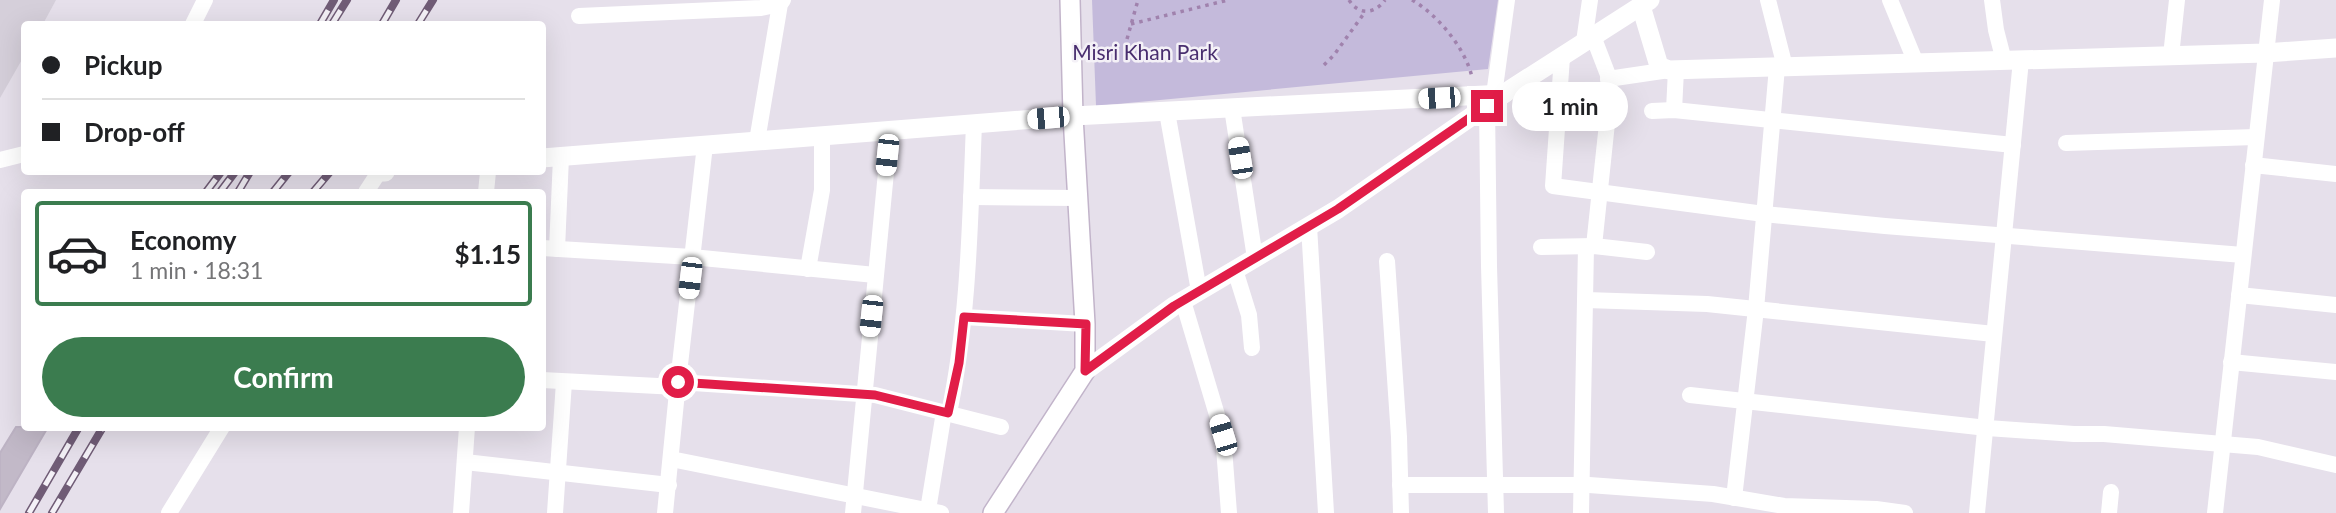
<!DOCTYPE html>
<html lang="en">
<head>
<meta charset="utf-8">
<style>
	body { margin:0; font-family:Lato,sans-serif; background:#f2f2f2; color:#202124; height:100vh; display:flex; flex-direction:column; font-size:26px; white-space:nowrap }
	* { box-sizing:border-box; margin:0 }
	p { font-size:23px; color:#757577 }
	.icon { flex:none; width:38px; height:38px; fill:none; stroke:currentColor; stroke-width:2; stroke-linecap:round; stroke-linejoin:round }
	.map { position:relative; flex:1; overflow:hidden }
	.panel { position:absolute; left:21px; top:189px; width:525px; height:242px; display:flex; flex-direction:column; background:#fff; border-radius:7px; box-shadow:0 7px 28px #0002 }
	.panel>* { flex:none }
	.top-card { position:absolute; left:21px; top:21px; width:525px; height:154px; border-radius:7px; box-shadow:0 7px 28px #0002; display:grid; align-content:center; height:154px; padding:0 21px; background:#fff }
	.end { position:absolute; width:32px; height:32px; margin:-16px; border:9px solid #e11d48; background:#fff; box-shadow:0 0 0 4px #fff }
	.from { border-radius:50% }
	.bubble { position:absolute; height:49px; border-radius:24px; background:#fff; box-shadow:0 7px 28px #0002; font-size:23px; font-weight:700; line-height:49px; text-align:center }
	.car { position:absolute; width:21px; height:42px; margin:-21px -10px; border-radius:9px; box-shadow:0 0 5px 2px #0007; background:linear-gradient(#fff 24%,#345 0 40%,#fff 0 76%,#345 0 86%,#fff 0) }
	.top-card b { display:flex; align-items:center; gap:24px; height:66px; font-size:26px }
	.top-card b+b { border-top:2px solid #e0e0e0 }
	.top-card i { width:18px; height:18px; background:#202124 }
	ul { padding:12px 0 0; list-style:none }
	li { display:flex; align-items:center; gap:21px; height:105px; margin:0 14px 10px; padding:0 7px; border:4px solid transparent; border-radius:7px }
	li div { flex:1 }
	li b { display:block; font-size:26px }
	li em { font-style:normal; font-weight:700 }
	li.selected { border-color:#3b7c4f }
	li>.icon { width:63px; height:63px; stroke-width:1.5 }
	.primary-button { display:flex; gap:14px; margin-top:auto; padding:14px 21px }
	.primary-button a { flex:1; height:80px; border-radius:42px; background:#3b7c4f; color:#fff; font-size:28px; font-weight:700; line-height:80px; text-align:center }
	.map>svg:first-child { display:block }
	.built { fill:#d5cfda }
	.green { fill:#c4badb }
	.building { fill:#c2b9c8; stroke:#bdb3c4; stroke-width:2 }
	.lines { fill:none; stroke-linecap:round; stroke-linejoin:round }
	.secondary-casing { stroke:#c2b4ca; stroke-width:22 }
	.path { stroke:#a082ad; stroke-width:3.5; stroke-dasharray:3.5 5; stroke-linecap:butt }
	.minor { stroke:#fff; stroke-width:16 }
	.tertiary { stroke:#fff; stroke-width:19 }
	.secondary { stroke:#fff; stroke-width:19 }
	.rail-casing { stroke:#705c76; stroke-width:8 }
	.rail { stroke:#f4f1f7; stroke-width:5; stroke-dasharray:16; stroke-linecap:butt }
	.route { stroke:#e11d48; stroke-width:9 }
	.labels { text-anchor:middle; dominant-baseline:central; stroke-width:5; stroke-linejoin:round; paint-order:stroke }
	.park-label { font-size:21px; fill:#492e6f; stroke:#f4f1f7 }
</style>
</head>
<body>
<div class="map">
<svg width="2336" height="513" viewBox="0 0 2336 513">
	<rect width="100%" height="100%" fill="#e6e0eb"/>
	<path class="built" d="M0,0H56L43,24H24V56L0,98Z"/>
	<path class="green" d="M1092,0H1498L1488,69L1096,106Z"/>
	<path class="building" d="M16,427H48L0,509V453Z"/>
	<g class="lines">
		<defs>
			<path id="secondary" d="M993,513L1085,371V324L1073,116L1070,0"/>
		</defs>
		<use href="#secondary" class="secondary-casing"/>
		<g class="path">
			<path d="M1349,0C1359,16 1375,14 1385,0"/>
			<path d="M1412,0C1438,15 1465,48 1472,77"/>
			<path d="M1131,24L1228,0"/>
			<path d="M1127,39L1138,0"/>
			<path d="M1324,65L1334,55L1365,12"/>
		</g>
		<g class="minor">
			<path d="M1768,0L1785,67"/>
			<path d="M1890,0L1916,63"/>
			<path d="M1992,0L1996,30L2004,61"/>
			<path d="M579,16L761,8L780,4"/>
			<path d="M193,24L205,0"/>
			<path d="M1593,36L1608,75L1610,95L1594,246"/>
			<path d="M1584,42L1590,0"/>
			<path d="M2171,56L2177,0"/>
			<path d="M1562,57L1553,186L1764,214L1885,226L2243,255"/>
			<path d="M1608,79L1669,70"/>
			<path d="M1494,95L1507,0"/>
			<path d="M1487,106L1489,266L1496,513"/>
			<path d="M1232,108L1255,258"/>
			<path d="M1674,110L1676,70"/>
			<path d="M1652,111L1674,110L2013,145"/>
			<path d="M1167,112L1199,291"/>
			<path d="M757,141L780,4L783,0"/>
			<path d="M2066,143L2256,137"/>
			<path d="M0,160L24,154"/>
			<path d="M2253,165L2336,174"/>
			<path d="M366,192L379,172"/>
			<path d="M486,192L488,172"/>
			<path d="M971,197L1079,198"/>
			<path d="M1309,226L1326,513"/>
			<path d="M1541,247L1594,246L1647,252"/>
			<path d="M542,248L692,257L875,275"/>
			<path d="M557,249L561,157"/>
			<path d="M1387,261L1399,437L1401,513"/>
			<path d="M808,269L822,190V136"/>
			<path d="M1235,270L1249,315L1252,348"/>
			<path d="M2239,295L2336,305"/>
			<path d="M1586,300L1707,304L1994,334"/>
			<path d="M1183,301L1223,435L1229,513"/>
			<path d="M964,317L1085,324"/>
			<path d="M2231,362L2336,372"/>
			<path d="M542,380L677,387"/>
			<path d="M678,382L875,395L1001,427"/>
			<path d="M1690,395L1987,428L2074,434H2104L2258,447L2336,465"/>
			<path d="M949,413C969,318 970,221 974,124"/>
			<path d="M671,459L941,513"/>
			<path d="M465,462L669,485"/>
			<path d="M1400,485H1589L1713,494L1784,506L1876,509L1905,513"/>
			<path d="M1734,498L1756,309L1777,67"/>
			<path d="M928,510L944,412"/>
			<path d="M169,513L222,427"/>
			<path d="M461,513L467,427"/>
			<path d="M555,513L564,382"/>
			<path d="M665,513L678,382L705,145"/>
			<path d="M853,513L890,131"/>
			<path d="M1581,513L1586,247"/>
			<path d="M1977,513L2021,60"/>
			<path d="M2109,513L2111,492"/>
			<path d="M2215,513L2272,0"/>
		</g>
		<g class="tertiary">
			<path d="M1641,6L1659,66L1669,70L2265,53L2336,48"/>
			<path d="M542,158L1073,116L1504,94"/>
			<path d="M379,172H385"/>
			<path d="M1085,371L1174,306L1338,209L1511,89L1650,0"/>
		</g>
		<use href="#secondary" class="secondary"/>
		<defs>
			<g id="rail">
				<path d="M320,24L334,0"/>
				<path d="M332,24L347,0"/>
				<path d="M382,24L396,0"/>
				<path d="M418,24L433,0"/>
				<path d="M206,192L221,172"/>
				<path d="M220,192L235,172"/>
				<path d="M238,192L250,172"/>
				<path d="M273,192L289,172"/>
				<path d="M313,192L330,172"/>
				<path d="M29,513L79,427"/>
				<path d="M52,513L103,427"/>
			</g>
		</defs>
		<use href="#rail" class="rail-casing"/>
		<use href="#rail" class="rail"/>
	</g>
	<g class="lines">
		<path class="route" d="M678,382L875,395L948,413L959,363L964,317L1086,324L1085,371L1174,306L1338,209L1487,106"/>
	</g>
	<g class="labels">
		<g class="park-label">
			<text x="1145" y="51">Misri Khan Park</text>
		</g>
	</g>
</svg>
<i class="end from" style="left:678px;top:382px"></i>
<i class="end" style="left:1487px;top:106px"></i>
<div class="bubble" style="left:1512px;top:82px;width:116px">1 min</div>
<i class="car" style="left:1439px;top:98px;rotate:267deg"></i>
<i class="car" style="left:1048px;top:118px;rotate:265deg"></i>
<i class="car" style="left:887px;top:155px;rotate:186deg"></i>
<i class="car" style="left:1240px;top:158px;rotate:351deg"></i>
<i class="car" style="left:690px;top:278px;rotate:187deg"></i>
<i class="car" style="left:871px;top:316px;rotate:186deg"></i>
<i class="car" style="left:1223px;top:435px;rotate:343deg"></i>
<div class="top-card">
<b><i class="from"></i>Pickup</b>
<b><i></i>Drop-off</b>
</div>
<section class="panel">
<ul>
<li class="selected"><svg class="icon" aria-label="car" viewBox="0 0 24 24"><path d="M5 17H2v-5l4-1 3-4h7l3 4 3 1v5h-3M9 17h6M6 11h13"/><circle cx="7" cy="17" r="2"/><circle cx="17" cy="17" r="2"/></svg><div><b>Economy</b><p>1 min · 18:31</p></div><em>$1.15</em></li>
</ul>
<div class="primary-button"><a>Confirm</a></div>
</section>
</div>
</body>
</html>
